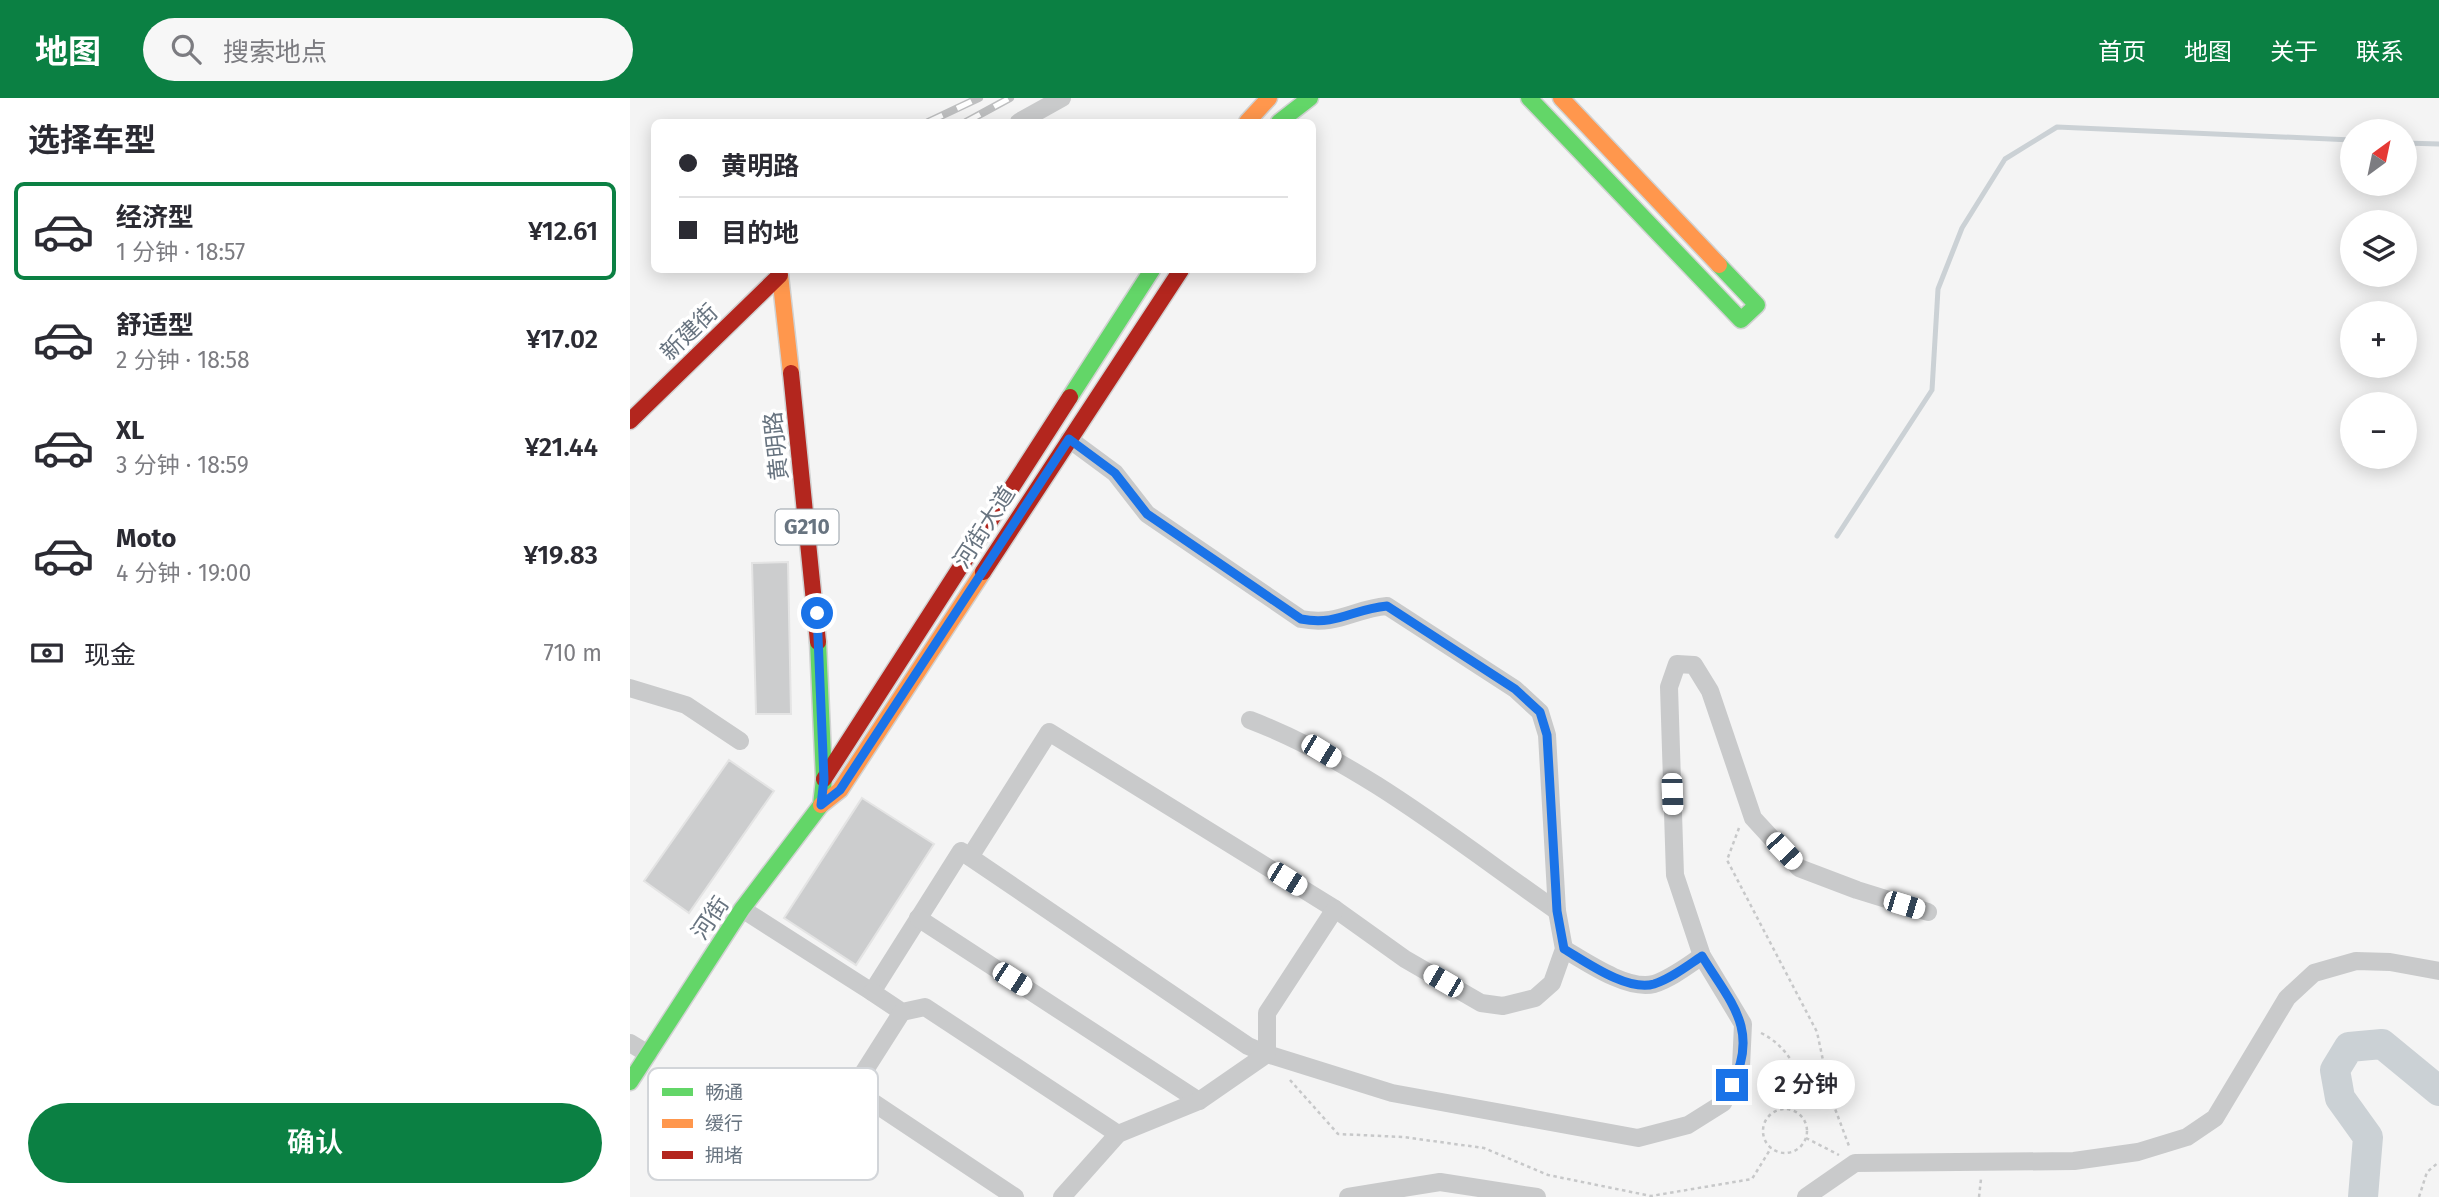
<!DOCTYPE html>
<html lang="zh">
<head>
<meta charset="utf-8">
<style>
	body { margin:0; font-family:"Fira Sans","Noto Sans SC",sans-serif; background:#f7f7f7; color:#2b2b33; height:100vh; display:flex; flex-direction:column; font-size:26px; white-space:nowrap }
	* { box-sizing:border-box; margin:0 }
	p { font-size:23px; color:#7c7c81 }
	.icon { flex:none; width:38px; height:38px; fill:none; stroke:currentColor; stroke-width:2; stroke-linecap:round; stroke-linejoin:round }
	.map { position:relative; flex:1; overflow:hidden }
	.details { display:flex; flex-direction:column; background:#fff; width:630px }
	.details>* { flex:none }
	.top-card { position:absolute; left:21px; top:21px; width:665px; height:154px; border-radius:10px; box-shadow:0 4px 18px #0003; display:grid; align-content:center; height:154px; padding:0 28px; background:#fff }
	.needle { width:46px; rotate:33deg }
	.controls { position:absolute; left:1710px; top:21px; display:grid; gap:14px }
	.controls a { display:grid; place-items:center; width:77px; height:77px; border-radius:50%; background:#fff; box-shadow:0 4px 18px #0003; font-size:35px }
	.end { position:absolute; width:32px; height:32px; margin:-16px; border:9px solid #1a73e8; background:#fff; box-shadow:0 0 0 4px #fff }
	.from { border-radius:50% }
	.bubble { position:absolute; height:49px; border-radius:24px; background:#fff; box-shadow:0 4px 18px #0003; font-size:23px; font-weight:600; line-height:49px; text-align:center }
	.car { position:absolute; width:21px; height:42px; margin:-21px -10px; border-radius:9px; box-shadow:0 0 5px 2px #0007; background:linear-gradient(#fff 24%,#345 0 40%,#fff 0 76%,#345 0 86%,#fff 0) }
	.top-card b { display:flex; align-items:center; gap:24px; height:66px; font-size:26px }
	.top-card b+b { border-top:2px solid #e1e1e2 }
	.top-card i { width:18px; height:18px; background:#2b2b33 }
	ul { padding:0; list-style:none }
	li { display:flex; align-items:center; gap:21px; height:98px; margin:0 14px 10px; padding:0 14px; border:4px solid transparent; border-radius:10px }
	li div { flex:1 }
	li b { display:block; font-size:26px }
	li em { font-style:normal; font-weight:600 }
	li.active { border-color:#0b8043 }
	li>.icon { width:63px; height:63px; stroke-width:1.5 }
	h2 { padding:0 28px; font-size:32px; line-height:84px }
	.pay { display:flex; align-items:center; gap:18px; height:77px; padding:0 28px; font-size:26px }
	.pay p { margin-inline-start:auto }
	.cta { display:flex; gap:14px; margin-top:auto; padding:14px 28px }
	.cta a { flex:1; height:80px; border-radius:42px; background:#0b8043; color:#fff; font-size:28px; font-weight:600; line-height:80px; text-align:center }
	header { display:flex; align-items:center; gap:42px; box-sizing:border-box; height:98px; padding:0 35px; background:#0b8043; color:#fff }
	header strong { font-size:33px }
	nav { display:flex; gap:38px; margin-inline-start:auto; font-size:24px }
	.search { width:490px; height:63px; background:#f7f7f7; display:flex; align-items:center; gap:18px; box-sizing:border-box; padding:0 24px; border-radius:38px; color:#7c7c81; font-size:26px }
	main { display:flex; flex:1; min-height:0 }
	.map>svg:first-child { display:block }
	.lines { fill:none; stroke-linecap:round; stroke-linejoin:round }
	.stream { stroke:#cbd1d5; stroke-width:5 }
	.river { stroke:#cbd1d5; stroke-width:30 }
	.building { fill:#cccdce; stroke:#e4e4e4; stroke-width:2 }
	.fast-casing { stroke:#d1d2d2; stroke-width:19 }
	.slow-casing { stroke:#d1d2d2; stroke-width:19 }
	.jam-casing { stroke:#d1d2d2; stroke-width:19 }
	.path { stroke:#c7c8c9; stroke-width:2.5; stroke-dasharray:3.5 3.5; stroke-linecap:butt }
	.street { stroke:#c9cacb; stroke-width:18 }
	.fast { stroke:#63d668; stroke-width:16 }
	.slow { stroke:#ff974d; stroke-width:16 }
	.jam { stroke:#b3261e; stroke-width:16 }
	.rail-casing { stroke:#bebfc0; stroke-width:8 }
	.rail { stroke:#fff; stroke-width:5; stroke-dasharray:16; stroke-linecap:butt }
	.route { stroke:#1a73e8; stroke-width:9 }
	.labels { text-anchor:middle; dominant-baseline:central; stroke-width:7; stroke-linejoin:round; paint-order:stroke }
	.shield { fill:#fff; stroke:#959ea6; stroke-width:2 }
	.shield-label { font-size:21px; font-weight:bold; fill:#687480 }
	.street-label { font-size:23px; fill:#687480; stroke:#fff }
	.key { fill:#fff; stroke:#d2d5d9; stroke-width:2 }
	.key-label { font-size:19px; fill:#687480 }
</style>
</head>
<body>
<header>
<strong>地图</strong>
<div class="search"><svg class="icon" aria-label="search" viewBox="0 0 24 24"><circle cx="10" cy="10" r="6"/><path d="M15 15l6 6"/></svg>搜索地点</div>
<nav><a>首页</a><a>地图</a><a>关于</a><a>联系</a></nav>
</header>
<main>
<section class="details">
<h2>选择车型</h2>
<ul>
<li class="active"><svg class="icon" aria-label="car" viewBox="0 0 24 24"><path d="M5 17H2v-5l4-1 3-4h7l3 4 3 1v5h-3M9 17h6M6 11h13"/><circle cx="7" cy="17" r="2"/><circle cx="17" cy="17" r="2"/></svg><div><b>经济型</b><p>1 分钟 · 18:57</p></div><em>¥12.61</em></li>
<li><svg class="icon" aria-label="car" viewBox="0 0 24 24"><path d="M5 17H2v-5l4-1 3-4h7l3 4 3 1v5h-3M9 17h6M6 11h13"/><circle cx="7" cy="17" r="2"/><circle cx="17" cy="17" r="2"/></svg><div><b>舒适型</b><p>2 分钟 · 18:58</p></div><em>¥17.02</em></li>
<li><svg class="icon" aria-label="car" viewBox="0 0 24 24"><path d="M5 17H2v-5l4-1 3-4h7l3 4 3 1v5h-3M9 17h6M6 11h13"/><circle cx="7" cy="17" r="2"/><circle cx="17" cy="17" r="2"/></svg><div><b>XL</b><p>3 分钟 · 18:59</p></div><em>¥21.44</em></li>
<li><svg class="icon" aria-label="car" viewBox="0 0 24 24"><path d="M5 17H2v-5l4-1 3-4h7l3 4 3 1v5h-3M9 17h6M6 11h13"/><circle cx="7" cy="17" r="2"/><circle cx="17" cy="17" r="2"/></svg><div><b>Moto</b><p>4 分钟 · 19:00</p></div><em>¥19.83</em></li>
</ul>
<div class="pay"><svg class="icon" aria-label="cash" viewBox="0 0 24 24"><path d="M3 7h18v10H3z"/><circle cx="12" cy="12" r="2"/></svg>现金<p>710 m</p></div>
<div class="cta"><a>确认</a></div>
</section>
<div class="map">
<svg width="1809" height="1099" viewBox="0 0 1809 1099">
	<rect width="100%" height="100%" fill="#f4f4f4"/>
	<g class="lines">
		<g class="stream">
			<path d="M1774,45L1809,46"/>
			<path d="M1207,438L1302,292L1308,191L1332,130L1375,61L1427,29L1722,42"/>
		</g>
		<path class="river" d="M1733,1099L1738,1039L1710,1000L1705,972L1719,949L1752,946L1809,993"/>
	</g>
	<g class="building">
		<path d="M158,464L161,616H126L122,465Z"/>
		<path d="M99,662L144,693L59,815L14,783Z"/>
		<path d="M232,700L304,746L226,867L154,820Z"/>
	</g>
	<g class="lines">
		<defs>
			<g id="fast">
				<path d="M899,0L1111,222L1127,207L1089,167"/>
				<path d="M649,24L680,0"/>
				<path d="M440,299L522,172"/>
				<path d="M0,984L112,811L191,707L194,681L188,544"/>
			</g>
			<g id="slow">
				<path d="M931,0L1089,167"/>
				<path d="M617,24L639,0"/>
				<path d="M150,177L161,275"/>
				<path d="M191,707L210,692L353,474"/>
			</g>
			<g id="jam">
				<path d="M161,275L188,544"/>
				<path d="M0,323L150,177"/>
				<path d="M353,474L551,172"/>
				<path d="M194,681L440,299"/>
			</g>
		</defs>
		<use href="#fast" class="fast-casing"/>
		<use href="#slow" class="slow-casing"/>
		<use href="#jam" class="jam-casing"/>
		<g class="path">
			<path d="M1109,730L1097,762L1187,934L1201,1000L1219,1048"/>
			<path d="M1131,935C1155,947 1166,967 1175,992L1164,1012"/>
			<path d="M660,982L708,1036L773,1039L854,1050L918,1077L1021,1098L1122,1081L1141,1050"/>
			<circle cx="1155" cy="1033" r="22"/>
			<path d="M1176,1040L1209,1057"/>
			<path d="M1349,1099L1351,1081"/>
			<path d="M1789,1099L1797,1074L1809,1064"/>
		</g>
		<g class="street">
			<path d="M389,24L432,0"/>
			<path d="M0,590L56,607L110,643"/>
			<path d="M620,622C732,665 829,745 927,813"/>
			<path d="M340,759L419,634L705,811L775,861L851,905L873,908L905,900L922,885L934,851L927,813L917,637L910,614L885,591L757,508C723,511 708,528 671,521L517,416L485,375L439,341"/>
			<path d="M112,811L242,894L331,753L618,948L637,956L762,995L1008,1040L1058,1027L1093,1005L1111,969L1113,926L1072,858L1045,777L1039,589L1047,566L1064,567L1080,593L1123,720L1169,770L1227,792L1298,814"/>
			<path d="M288,820L569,1003"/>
			<path d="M934,851C956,864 998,893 1024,886C1042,880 1057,868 1072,858"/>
			<path d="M242,894L272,914L295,909L488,1036"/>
			<path d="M272,914L223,991L385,1099"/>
			<path d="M0,945L18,956"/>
			<path d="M432,1099L488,1036L569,1003L637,956V915L705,811"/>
			<path d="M718,1099L810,1084L907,1099"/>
			<path d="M1176,1099L1225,1065L1444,1063L1508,1054L1557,1039L1585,1020L1657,900L1684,875L1726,863L1760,864L1809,873"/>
		</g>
		<use href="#fast" class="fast"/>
		<use href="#slow" class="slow"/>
		<use href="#jam" class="jam"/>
		<defs>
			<g id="rail">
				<path d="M298,24L349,0"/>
				<path d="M336,24L380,0"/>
			</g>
		</defs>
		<use href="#rail" class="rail-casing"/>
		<use href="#rail" class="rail"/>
	</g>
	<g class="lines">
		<path class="route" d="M187,515L194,681L191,707L210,692L439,341L485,375L517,416L671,521C708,528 722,511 757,508L885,591L910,614L917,637L927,813L934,851C956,864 998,894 1024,886C1042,880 1057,868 1072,858C1100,904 1130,931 1102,987"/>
	</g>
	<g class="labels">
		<rect class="shield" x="145.5" y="411.5" width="63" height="35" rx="5"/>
		<g class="shield-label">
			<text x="177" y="429">G210</text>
		</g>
		<g class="street-label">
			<text transform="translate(59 234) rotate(-44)">新建街</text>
			<text transform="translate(146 348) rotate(-96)">黄明路</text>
			<text transform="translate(354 429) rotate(-57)">河街大道</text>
			<text transform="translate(80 820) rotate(-56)">河街</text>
		</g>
	</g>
	<rect x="18" y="970" width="230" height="112" rx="10" class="key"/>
	<rect x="32" y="990" width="31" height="8" fill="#63d668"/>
	<rect x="32" y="1021" width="31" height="9" fill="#ff974d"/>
	<rect x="32" y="1053" width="31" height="8" fill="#b3261e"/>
	<g class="key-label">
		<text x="75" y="1001">畅通</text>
		<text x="75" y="1032">缓行</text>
		<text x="75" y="1064">拥堵</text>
	</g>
</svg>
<div class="controls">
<a><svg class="needle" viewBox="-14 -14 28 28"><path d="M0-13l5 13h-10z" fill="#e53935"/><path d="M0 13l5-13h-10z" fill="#7c7c81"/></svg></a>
<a><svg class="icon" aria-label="layers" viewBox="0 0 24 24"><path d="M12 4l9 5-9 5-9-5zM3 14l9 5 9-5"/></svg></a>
<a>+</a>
<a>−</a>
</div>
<i class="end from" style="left:187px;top:515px"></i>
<i class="end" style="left:1102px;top:987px"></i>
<div class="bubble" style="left:1127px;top:962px;width:98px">2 分钟</div>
<i class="car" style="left:691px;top:653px;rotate:121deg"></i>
<i class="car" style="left:1042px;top:696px;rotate:178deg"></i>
<i class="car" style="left:1154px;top:753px;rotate:137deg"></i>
<i class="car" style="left:657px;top:781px;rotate:122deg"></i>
<i class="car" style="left:1274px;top:807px;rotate:107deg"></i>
<i class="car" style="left:382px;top:881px;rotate:123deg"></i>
<i class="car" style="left:813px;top:883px;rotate:300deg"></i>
<div class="top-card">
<b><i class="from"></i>黄明路</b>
<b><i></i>目的地</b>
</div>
</div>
</main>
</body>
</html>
